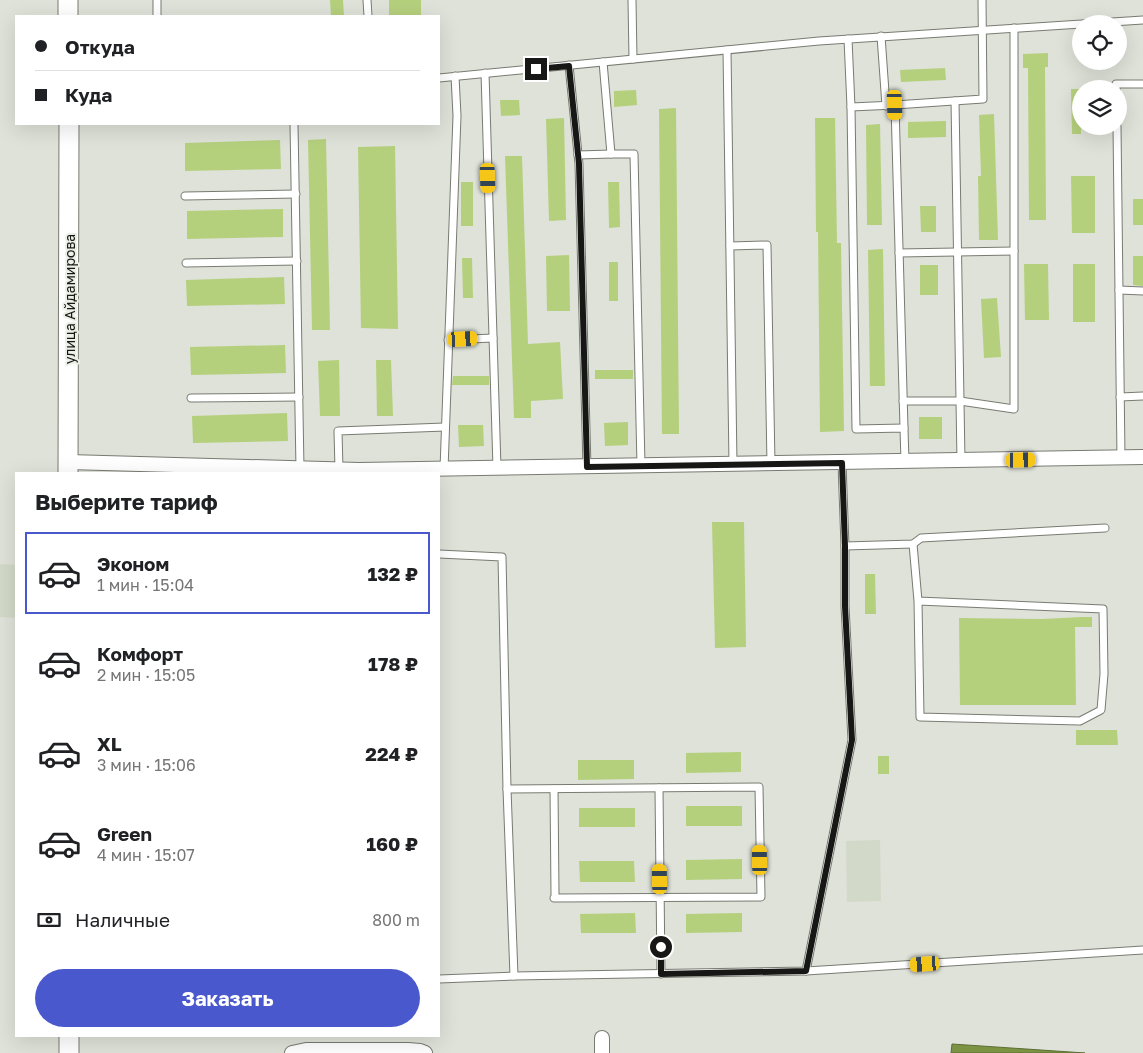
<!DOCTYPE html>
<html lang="ru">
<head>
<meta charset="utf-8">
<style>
	body { margin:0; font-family:"Golos Text",sans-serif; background:#f2f2f2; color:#202124; height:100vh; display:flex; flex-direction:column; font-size:19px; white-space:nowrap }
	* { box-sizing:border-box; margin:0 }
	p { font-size:16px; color:#757577 }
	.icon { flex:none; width:28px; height:28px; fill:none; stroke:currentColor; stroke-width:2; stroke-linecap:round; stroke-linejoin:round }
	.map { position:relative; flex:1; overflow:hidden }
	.details { position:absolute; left:15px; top:472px; width:425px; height:565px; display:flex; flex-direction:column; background:#fff; border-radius:0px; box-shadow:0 5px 20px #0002 }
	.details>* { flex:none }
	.top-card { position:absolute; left:15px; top:15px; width:425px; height:110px; border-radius:0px; box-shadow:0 5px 20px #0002; display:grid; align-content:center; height:110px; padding:0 20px; background:#fff }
	.controls { position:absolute; left:1072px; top:15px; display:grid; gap:10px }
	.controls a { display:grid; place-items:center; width:55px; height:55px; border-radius:50%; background:#fff; box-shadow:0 5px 20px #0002; font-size:25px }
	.end { position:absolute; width:22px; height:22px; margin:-11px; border:6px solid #171815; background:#fff; box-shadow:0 0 0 2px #fff }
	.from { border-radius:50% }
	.car { position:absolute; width:15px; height:30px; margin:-15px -8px; border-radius:6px; box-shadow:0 0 4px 1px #0007; background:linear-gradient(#f5c518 24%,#345 0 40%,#f5c518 0 76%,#345 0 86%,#f5c518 0) }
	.top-card b { display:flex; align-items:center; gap:18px; height:48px; font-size:19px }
	.top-card b+b { border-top:1px solid #e0e0e0 }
	.top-card i { width:12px; height:12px; background:#202124 }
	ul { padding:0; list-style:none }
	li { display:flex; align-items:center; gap:15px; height:82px; margin:0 10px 8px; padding:0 10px; border:2px solid transparent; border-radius:0px }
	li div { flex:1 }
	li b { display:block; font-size:19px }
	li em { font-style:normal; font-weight:700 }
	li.active { border-color:#4a58cd }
	li>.icon { width:45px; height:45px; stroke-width:1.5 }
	h2 { padding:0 20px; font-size:22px; line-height:60px }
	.pay { display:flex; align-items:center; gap:12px; height:55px; padding:0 20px; font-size:19px }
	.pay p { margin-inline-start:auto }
	.action { display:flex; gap:10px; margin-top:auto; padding:10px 20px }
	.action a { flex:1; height:58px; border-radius:30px; background:#4a58cd; color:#fff; font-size:20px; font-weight:700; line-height:58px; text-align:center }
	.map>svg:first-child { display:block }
	.built { fill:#d2d9c8 }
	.water { fill:#7b9342; stroke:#5d6e34 }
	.building { fill:#b5d07d }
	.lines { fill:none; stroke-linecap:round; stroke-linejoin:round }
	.service-casing { stroke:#787b72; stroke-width:9 }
	.minor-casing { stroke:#787b72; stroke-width:16 }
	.secondary-casing { stroke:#787b72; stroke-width:21 }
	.service { stroke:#fff; stroke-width:7 }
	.minor { stroke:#fff; stroke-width:14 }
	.secondary { stroke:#fff; stroke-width:19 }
	.route { stroke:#171815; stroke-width:6 }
	.labels { text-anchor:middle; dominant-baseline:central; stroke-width:4; stroke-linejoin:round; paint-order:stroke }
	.street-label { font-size:14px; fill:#171815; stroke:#ebefe5 }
</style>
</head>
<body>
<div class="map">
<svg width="1143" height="1053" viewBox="0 0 1143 1053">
	<rect width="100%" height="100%" fill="#dee2d8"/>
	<g class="built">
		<path d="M0,564L16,565V618L0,617Z"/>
		<path d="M880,840L881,901L847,902L846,841Z"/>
	</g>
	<path class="water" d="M952,1044L1085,1053H951Z"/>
	<g class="building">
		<path d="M330,0H343L344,16H331Z"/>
		<rect x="389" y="0" width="32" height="16"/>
		<path d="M1048,53V67H1045L1046,220H1029L1028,68H1023V54Z"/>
		<path d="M945,68L946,80L901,82L900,70Z"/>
		<path d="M1071,89H1081V134H1072Z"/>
		<path d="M636,90L637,105L614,107V91Z"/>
		<path d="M500,100H519L520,115L501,116Z"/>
		<path d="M676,108L679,434H662L659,109Z"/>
		<path d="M994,114L998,240H979L978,176H981L979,115Z"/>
		<path d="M564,118L566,220L549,221L546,119Z"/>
		<path d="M815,118H835L837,243H841L844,431L820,432L818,232H816Z"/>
		<path d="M946,121V137L908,138V122Z"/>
		<path d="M880,124L882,225H867L866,125Z"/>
		<path d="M326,139L330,330H312L308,140Z"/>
		<path d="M280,140L281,169L185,171V143Z"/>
		<path d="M395,146L398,329L361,328L358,147Z"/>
		<path d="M505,156H522L528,344L560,342L563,399L531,401V418H514Z"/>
		<path d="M1071,176H1095V233H1072Z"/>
		<rect x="461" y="182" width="12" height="44"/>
		<path d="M608,182H619L620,227L609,228Z"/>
		<rect x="1133" y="199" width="10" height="26"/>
		<path d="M920,206H936V232H921Z"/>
		<path d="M283,209V237L187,239V211Z"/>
		<path d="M883,249L885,386H870L868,250Z"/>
		<path d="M569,255L570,311H547L546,256Z"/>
		<path d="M1133,256H1143V286L1133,285Z"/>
		<path d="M462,258H472L473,298H463Z"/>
		<rect x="609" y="262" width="9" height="39"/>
		<path d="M1024,264H1048L1049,320H1025Z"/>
		<rect x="1073" y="264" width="22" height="58"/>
		<rect x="920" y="265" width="18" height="30"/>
		<path d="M284,277L285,304L187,306L186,280Z"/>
		<path d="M997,298L1001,357L984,358L981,299Z"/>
		<path d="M285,345L286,373L191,375L190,347Z"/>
		<path d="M339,360L340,416H320L318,361Z"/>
		<path d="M376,360H391L393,416H377Z"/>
		<rect x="595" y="370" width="38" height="9"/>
		<path d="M453,376H489V385H452Z"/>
		<path d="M287,413L288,441L193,443L192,416Z"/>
		<rect x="919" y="417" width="23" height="22"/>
		<path d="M628,422V445L605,446L604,423Z"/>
		<path d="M458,425H483L484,446L459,447Z"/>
		<path d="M712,522H744L746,647L715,648Z"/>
		<path d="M865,574H875L876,614H865Z"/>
		<path d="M1082,617H1092V627H1075L1076,705H960L959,618L1042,619Z"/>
		<path d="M1076,730H1117L1118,745H1076Z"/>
		<path d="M741,752V772L686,773V753Z"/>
		<rect x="878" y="756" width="11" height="18"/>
		<path d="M578,760H634V779L578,780Z"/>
		<rect x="686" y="806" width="56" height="20"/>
		<rect x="579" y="808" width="56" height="19"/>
		<path d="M742,859V879L686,880V860Z"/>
		<path d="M579,861H634L635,882H580Z"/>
		<path d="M635,913L636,933H581L580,914Z"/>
		<path d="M742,913V932L686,933V914Z"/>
	</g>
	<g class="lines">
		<defs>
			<g id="service">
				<path d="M367,0L368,16"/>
				<path d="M632,0L633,59"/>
				<path d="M157,16V0"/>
				<path d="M881,36L886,106"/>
				<path d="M848,39L851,107L856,429L904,428L905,462"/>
				<path d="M727,50L733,464"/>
				<path d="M603,62L611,154H634L641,466"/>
				<path d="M569,65L579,164L587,467"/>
				<path d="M485,73L497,468"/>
				<path d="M439,78L819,41L1143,20"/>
				<path d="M1116,89V84H1143"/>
				<path d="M955,101L961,461"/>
				<path d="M895,105L904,428"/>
				<path d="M851,107L895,105L983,99L982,0"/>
				<path d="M294,124L300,469"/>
				<path d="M1117,126L1121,458"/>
				<path d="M578,155L611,154"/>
				<path d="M185,196L296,194"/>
				<path d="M730,246L767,245L771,464"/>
				<path d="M899,253L1014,251"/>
				<path d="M186,263L297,261"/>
				<path d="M1119,290L1143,291"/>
				<path d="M448,340L493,338"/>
				<path d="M1120,397L1143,396"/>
				<path d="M191,398L299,397"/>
				<path d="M903,401H960L1014,409V28"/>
				<path d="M444,469L457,116L455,76"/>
				<path d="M339,470L338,431L445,427"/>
				<path d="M913,544L918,601L920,717L1080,721L1101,710L1104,674L1103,609L918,601"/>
				<path d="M845,546L913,544L921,538L1105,528"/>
				<path d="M439,554L502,557L507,789L514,976"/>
				<path d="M659,788L661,974"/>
				<path d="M507,789L759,787L761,897L554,898"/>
				<path d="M554,789L555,894"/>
				<path d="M806,971L852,740L845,606V546L842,463"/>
				<path d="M439,979L514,976L806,971L1143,950"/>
			</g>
			<g id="minor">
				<path d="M68,462L359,470L1143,457"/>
				<path d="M602,1038V1053"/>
				<path d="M292,1053L306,1050H408L420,1051L425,1053"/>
			</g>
			<g id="secondary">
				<path d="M68,0V16"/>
				<path d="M68,474L69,124"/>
				<path d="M69,1036V1053"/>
			</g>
		</defs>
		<use href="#service" class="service-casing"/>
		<use href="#minor" class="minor-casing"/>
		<use href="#secondary" class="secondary-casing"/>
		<use href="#service" class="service"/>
		<use href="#minor" class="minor"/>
		<use href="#secondary" class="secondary"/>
	</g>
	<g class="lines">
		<path class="route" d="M536,69L569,66L579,164L587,467L842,463L845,546V606L852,740L806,971L661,974V947"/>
	</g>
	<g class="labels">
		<g class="street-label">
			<text transform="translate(69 299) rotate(-90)">улица Айдамирова</text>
		</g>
	</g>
</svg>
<div class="controls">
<a><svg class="icon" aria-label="locate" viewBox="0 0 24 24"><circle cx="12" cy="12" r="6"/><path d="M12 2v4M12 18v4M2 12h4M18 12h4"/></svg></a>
<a><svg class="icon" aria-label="layers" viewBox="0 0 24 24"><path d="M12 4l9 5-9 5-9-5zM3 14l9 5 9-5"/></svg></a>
</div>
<i class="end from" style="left:661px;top:947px"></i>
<i class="end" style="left:536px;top:69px"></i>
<i class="car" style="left:895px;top:105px;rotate:178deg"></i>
<i class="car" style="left:488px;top:178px;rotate:178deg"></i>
<i class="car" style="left:463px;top:339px;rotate:87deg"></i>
<i class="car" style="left:1021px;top:460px;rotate:89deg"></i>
<i class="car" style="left:760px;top:860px;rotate:359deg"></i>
<i class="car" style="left:660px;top:879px;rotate:359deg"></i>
<i class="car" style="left:925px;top:964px;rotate:266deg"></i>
<div class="top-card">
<b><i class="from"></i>Откуда</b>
<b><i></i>Куда</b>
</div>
<section class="details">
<h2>Выберите тариф</h2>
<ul>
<li class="active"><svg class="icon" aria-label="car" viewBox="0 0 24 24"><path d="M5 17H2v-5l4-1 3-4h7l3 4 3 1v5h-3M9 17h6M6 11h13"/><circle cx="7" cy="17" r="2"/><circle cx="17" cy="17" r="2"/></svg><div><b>Эконом</b><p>1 мин · 15:04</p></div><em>132 ₽</em></li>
<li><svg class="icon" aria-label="car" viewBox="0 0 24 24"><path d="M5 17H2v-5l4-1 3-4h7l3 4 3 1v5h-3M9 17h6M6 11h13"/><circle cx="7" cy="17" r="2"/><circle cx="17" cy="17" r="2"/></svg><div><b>Комфорт</b><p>2 мин · 15:05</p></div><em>178 ₽</em></li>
<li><svg class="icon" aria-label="car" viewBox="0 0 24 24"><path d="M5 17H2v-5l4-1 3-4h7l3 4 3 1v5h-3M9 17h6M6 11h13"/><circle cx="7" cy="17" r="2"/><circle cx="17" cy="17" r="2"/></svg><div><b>XL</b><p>3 мин · 15:06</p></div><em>224 ₽</em></li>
<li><svg class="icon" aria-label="car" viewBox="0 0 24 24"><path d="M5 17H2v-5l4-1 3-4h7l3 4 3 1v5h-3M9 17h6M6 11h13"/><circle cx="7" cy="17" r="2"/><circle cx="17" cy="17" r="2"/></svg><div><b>Green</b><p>4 мин · 15:07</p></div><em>160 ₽</em></li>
</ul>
<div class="pay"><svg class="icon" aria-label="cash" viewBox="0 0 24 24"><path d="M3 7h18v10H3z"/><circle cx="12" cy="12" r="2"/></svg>Наличные<p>800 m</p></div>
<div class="action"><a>Заказать</a></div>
</section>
</div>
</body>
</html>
